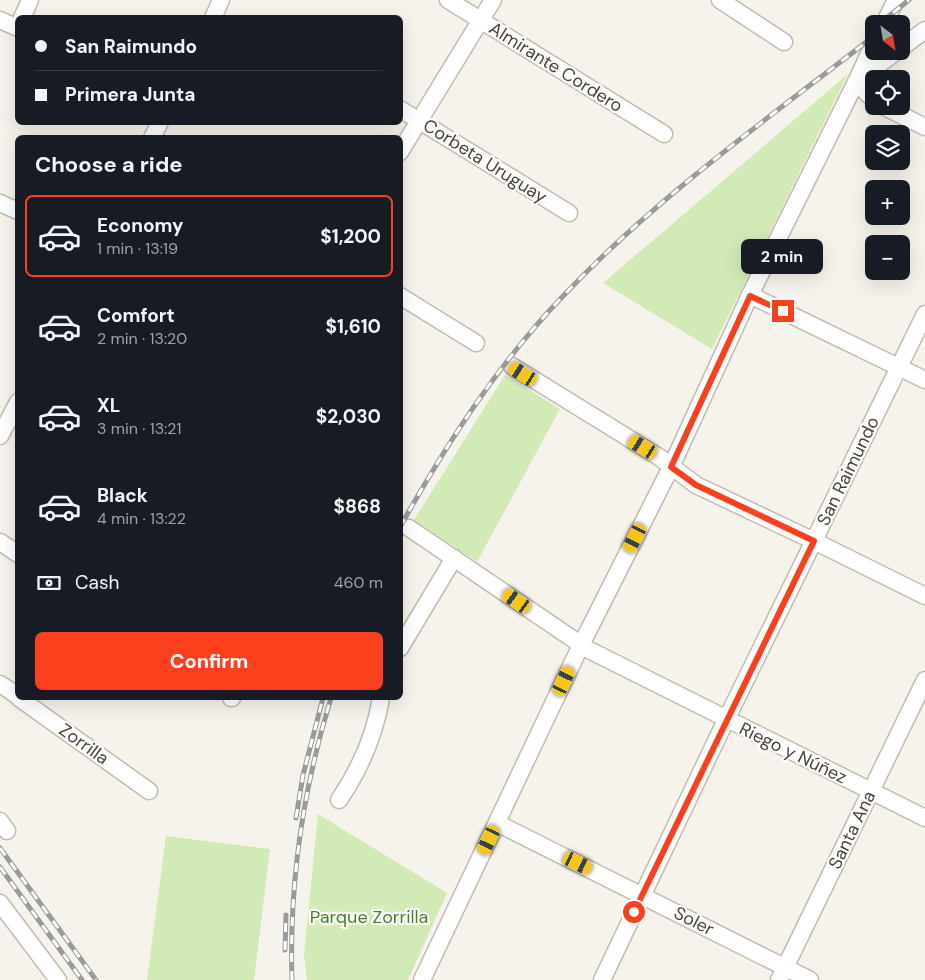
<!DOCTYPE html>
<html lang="en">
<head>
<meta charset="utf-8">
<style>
	body { margin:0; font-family:"DM Sans",sans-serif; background:#242831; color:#f1f3f6; height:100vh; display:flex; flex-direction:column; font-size:19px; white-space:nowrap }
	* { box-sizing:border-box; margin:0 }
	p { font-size:16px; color:#9ea1a6 }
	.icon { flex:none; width:28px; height:28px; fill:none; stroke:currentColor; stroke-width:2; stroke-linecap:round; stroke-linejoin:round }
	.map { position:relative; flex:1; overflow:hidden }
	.panel { position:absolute; left:15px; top:135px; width:388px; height:565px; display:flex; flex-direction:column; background:#171b24; border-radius:8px; box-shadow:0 5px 20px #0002 }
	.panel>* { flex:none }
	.hud { position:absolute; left:15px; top:15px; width:388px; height:110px; border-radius:8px; box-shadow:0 5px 20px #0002; display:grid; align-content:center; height:110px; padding:0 20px; background:#171b24 }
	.needle { width:32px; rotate:149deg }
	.tools { position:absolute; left:865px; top:15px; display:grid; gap:10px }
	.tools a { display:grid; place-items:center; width:45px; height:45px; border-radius:8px; background:#171b24; box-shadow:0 5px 20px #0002; font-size:25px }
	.end { position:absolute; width:22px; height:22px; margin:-11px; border:6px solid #fc3f1d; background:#fff; box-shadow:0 0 0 2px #fff }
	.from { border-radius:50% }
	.bubble { position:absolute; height:35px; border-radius:8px; background:#171b24; box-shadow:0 5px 20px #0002; font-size:16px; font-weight:700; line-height:35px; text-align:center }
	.car { position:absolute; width:15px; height:30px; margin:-15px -8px; border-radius:6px; box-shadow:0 0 4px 1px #0007; background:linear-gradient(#f5c518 24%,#345 0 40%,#f5c518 0 76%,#345 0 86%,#f5c518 0) }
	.hud b { display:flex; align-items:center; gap:18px; height:48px; font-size:19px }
	.hud b+b { border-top:1px solid #363941 }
	.hud i { width:12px; height:12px; background:#f1f3f6 }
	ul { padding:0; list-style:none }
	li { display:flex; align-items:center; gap:15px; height:82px; margin:0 10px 8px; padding:0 10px; border:2px solid transparent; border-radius:8px }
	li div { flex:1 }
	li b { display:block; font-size:19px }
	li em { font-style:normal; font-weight:700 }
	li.current { border-color:#fc3f1d }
	li>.icon { width:45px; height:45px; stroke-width:1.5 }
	h2 { padding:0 20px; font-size:22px; line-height:60px }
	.pay { display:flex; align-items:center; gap:12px; height:55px; padding:0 20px; font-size:19px }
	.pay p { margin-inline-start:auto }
	.button { display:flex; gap:10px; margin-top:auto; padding:10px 20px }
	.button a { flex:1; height:58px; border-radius:8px; background:#fc3f1d; color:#fff; font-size:20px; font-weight:700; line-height:58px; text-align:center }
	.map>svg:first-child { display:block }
	.green { fill:#d2eab5 }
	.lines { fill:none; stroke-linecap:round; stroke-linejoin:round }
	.minor-casing { stroke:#c2bbae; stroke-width:19 }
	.minor { stroke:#fff; stroke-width:16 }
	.rail-casing { stroke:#9a9a9a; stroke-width:5 }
	.rail { stroke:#fff; stroke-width:3; stroke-dasharray:9; stroke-linecap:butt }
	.route { stroke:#fc3f1d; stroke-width:6 }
	.labels { text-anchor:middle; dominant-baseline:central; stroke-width:4.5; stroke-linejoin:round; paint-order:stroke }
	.street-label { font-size:18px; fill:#4b4439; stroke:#fff }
	.park-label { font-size:18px; fill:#4a7f2a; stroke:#fff }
</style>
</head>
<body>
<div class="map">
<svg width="925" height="980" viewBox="0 0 925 980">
	<rect width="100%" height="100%" fill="#f6f3ec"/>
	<g class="green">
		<path d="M848,74L712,349L603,283Z"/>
		<path d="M505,375L560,409L477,562L414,520Z"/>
		<path d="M318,814L447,893L408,980H307L304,955Z"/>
		<path d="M166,836L270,849L254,980H147Z"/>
	</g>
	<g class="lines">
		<defs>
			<g id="minor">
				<path d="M448,0L664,134"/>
				<path d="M720,0L784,42"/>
				<path d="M22,18L30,0"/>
				<path d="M213,18L221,0"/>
				<path d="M0,20L18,28"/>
				<path d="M884,24L896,0"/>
				<path d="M901,48L925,30"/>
				<path d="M874,100L856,82L897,51"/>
				<path d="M883,106L925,127"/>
				<path d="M400,109L569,213"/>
				<path d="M152,138L160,122"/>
				<path d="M400,152L493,0"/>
				<path d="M0,203L18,211"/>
				<path d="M750,295L925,380"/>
				<path d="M400,296L476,343"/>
				<path d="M512,366L659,457L696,485L814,541L925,596"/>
				<path d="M0,436L18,402"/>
				<path d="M409,528L589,650L925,818"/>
				<path d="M0,542L18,554"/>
				<path d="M400,648L454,558"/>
				<path d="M0,684L18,696"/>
				<path d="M19,698L149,791"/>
				<path d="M231,698H232"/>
				<path d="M339,800C360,769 375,734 381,698"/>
				<path d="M0,821L7,831"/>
				<path d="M497,823L810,980"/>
				<path d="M0,903L58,980"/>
				<path d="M422,980L581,645L671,467L750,295L856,82L874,43"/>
				<path d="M602,980L726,720L925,314"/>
				<path d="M779,980L925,680"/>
			</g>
		</defs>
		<use href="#minor" class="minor-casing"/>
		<use href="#minor" class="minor"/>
		<defs>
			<g id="rail">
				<path d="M879,24L909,0"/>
				<path d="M400,527C447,443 499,362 566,293C658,196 769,118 874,36"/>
				<path d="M296,818L303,775L323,698"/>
				<path d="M0,848L96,980"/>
				<path d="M0,867L82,980"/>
				<path d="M285,950L286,915"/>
				<path d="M292,980C289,885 303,789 331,698"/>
			</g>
		</defs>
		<use href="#rail" class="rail-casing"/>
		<use href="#rail" class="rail"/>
	</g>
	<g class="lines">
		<path class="route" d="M634,912L814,541L696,485L671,467L750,296L783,311"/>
	</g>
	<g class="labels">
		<g class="street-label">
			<text transform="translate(556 67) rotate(32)">Almirante Cordero</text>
			<text transform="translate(485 161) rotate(32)">Corbeta Uruguay</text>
			<text transform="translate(848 471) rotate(-64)">San Raimundo</text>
			<text transform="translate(84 744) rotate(36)">Zorrilla</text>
			<text transform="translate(793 753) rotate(26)">Riego y Núñez</text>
			<text transform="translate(852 830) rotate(-64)">Santa Ana</text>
			<text transform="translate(694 921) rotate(27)">Soler</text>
		</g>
		<g class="park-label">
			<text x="369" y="917">Parque Zorrilla</text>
		</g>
	</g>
</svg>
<div class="tools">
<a><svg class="needle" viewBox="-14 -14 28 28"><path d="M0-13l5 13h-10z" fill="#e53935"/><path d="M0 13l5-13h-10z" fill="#9ea1a6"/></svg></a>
<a><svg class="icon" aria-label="locate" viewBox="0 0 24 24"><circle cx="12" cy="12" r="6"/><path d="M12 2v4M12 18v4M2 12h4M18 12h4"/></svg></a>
<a><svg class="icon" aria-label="layers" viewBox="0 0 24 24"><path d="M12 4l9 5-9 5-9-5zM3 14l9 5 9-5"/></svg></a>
<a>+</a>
<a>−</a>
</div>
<i class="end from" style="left:634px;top:912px"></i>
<i class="end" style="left:783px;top:311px"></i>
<div class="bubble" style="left:741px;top:239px;width:82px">2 min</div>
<i class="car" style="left:523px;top:374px;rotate:302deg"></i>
<i class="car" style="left:643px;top:447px;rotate:301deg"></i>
<i class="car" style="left:635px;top:538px;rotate:207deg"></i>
<i class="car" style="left:517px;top:601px;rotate:305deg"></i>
<i class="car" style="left:564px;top:681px;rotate:25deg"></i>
<i class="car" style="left:489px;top:840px;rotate:205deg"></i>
<i class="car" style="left:578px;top:863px;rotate:116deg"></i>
<div class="hud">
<b><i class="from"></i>San Raimundo</b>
<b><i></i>Primera Junta</b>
</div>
<section class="panel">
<h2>Choose a ride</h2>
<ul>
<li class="current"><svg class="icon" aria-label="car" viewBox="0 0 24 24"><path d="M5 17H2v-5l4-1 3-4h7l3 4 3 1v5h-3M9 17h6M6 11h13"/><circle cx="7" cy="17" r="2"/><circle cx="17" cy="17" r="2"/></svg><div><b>Economy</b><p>1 min · 13:19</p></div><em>$1,200</em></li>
<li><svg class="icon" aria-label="car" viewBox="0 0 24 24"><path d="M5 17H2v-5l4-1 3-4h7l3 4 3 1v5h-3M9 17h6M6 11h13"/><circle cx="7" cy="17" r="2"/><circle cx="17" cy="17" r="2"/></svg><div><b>Comfort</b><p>2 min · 13:20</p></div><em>$1,610</em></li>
<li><svg class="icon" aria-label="car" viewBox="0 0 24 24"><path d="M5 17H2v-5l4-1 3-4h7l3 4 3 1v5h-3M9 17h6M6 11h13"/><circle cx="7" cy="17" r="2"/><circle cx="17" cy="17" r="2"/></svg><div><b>XL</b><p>3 min · 13:21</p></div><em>$2,030</em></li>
<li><svg class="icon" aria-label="car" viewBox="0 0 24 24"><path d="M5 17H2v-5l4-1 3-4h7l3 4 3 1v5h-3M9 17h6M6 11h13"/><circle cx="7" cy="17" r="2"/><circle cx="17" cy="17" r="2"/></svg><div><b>Black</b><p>4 min · 13:22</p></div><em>$868</em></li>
</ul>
<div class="pay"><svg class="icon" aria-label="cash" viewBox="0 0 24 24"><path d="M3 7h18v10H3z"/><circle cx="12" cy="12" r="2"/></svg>Cash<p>460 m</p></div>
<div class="button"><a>Confirm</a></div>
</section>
</div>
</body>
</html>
